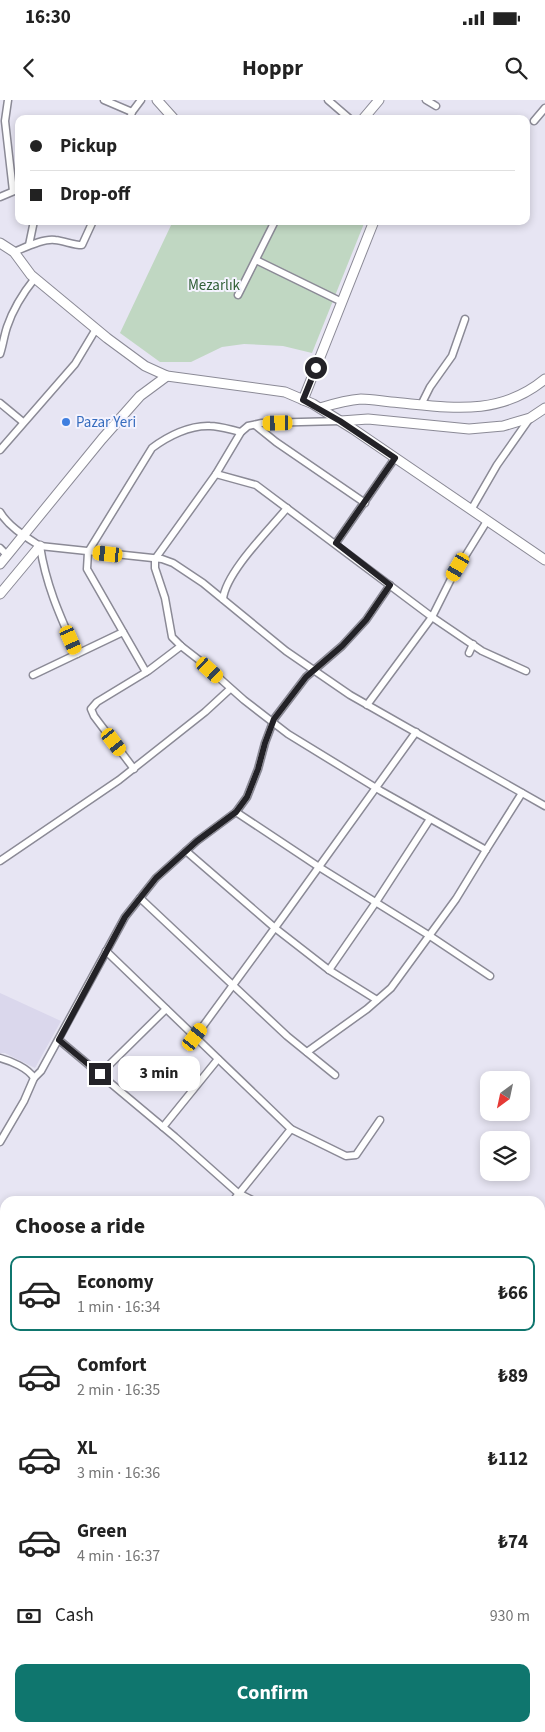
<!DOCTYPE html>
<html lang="en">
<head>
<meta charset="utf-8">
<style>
	body { margin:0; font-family:"Source Sans 3",sans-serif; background:#f2f2f2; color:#222; height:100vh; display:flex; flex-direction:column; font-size:19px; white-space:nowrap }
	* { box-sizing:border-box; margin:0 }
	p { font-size:16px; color:#767676 }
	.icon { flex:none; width:28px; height:28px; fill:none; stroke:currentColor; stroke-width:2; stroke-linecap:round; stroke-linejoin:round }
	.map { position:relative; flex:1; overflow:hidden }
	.drawer { position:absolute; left:0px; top:1096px; width:545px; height:536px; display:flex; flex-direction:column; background:#fff; border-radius:15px 15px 0 0; box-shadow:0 2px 8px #0003 }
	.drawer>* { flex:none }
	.guide { position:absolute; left:15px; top:15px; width:515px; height:110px; border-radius:10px; box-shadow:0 2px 8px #0003; display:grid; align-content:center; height:110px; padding:0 15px; background:#fff }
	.needle { width:32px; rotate:213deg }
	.fabs { position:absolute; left:480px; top:971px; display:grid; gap:10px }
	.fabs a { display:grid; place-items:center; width:50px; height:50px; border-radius:10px; background:#fff; box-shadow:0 2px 8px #0003; font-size:25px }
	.end { position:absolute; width:22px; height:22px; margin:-11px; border:6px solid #232227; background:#fff; box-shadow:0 0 0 2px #fff }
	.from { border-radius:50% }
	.bubble { position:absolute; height:35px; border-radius:10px; background:#fff; box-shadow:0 2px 8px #0003; font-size:16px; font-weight:700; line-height:35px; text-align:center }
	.car { position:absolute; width:15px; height:30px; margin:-15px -8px; border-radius:6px; box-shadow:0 0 4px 1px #0007; background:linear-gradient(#f5c518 24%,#345 0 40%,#f5c518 0 76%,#345 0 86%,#f5c518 0) }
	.guide b { display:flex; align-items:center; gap:18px; height:48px; font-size:19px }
	.guide b+b { border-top:1px solid #e0e0e0 }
	.guide i { width:12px; height:12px; background:#222 }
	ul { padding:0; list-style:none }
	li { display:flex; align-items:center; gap:15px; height:75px; margin:0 10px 8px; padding:0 5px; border:2px solid transparent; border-radius:10px }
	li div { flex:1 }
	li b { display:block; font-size:19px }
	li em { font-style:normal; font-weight:700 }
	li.on { border-color:#0f766e }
	li>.icon { width:45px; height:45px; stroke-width:1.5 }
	h2 { padding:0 15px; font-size:22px; line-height:60px }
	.pay { display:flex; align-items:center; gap:12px; height:55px; padding:0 15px; font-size:19px }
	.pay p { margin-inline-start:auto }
	.cta { display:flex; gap:10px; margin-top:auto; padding:10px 15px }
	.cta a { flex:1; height:58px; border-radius:10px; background:#0f766e; color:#fff; font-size:20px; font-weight:700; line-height:58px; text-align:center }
	.status { display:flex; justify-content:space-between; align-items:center; height:35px; padding:0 25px; background:#fff; direction:ltr }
	.status svg { height:14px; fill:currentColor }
	header { display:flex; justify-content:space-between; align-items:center; height:65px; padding:0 15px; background:#fff; font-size:22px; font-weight:700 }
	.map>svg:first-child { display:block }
	.built { fill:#dad7ec }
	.green { fill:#c0d7c2 }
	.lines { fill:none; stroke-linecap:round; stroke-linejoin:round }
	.street-casing { stroke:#8b8a96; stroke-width:9 }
	.secondary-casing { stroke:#8b8a96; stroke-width:11 }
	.street { stroke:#fff; stroke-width:6 }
	.secondary { stroke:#fff; stroke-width:9 }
	.route { stroke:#232227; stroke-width:6 }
	.shop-dot { fill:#3f7fe0; stroke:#f4f3fe; stroke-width:2 }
	.labels { text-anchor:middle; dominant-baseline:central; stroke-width:4; stroke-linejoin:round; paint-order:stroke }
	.park-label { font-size:15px; fill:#305e36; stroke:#f4f3fe }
	.shop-label { font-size:15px; fill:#366cbe; stroke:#f4f3fe; text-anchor:start }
</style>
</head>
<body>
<div class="status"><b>16:30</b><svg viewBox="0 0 49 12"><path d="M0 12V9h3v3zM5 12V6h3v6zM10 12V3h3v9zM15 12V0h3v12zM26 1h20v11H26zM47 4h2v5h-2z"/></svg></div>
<header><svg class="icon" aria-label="back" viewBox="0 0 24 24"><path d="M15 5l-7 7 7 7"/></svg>Hoppr<svg class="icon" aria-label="search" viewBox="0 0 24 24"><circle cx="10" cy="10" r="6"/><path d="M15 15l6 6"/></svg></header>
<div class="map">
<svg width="545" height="1632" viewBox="0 0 545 1632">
	<rect width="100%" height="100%" fill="#e7e5f3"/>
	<path class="built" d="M0,893L61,921L35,968L5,953H0Z"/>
	<path class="green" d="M173,121H365L312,253L283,246L244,244L222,247L191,262H160L120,233Z"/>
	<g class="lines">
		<defs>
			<g id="street">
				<path d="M8,0L5,21L13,91"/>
				<path d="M104,0L132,12"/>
				<path d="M328,0L350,19"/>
				<path d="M426,0L436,6"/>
				<path d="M130,19L132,12L141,0"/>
				<path d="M534,21L545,8"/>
				<path d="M0,97L19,89"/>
				<path d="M29,145L34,121"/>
				<path d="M14,152C24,148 44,138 55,140C65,141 73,145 82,145L93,121"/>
				<path d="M256,160L342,202"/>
				<path d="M238,195L275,121"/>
				<path d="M0,254C3,245 4,236 7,227C13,209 23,193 35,178"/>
				<path d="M0,303L23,322"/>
				<path d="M421,305L430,287L452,256L465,219"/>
				<path d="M340,321L262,323L248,326L241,332L216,374L155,459V468L165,498L172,537L181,546L199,560L244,600L288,634L381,691L486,750"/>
				<path d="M255,325L276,342L365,403"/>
				<path d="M0,350L75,264L96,229"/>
				<path d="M216,374L256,385L432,517L482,551L526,571"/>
				<path d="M471,410L497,365L530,318"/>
				<path d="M0,412C9,427 26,437 40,446L162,459L173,463L203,483L286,551L350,595L545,706"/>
				<path d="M336,443L395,358"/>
				<path d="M40,446C46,486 61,518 77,554"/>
				<path d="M0,448L7,455"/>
				<path d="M223,499C226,472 269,430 287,408"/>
				<path d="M469,553L473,544"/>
				<path d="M146,572L87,469L88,452L152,348C168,336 190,325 210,326C220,326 231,330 241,332"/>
				<path d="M33,575L123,532"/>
				<path d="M367,605L432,517L451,479L487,421"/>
				<path d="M134,669L94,616L91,609L97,602L148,571L181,546"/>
				<path d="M236,712L319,767L430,836L490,876"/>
				<path d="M186,751L275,828L329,870L377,900"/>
				<path d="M0,761L119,680L205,612L230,589"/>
				<path d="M140,798L287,936L335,975"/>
				<path d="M106,851L291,1029L346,1056L356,1055L380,1020"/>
				<path d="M329,870L376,802L430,719"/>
				<path d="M195,937L285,814L416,632"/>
				<path d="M59,940L175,1037L238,1093L254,1101"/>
				<path d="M307,952L367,909L391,888L456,799L486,750L522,693"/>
				<path d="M0,958C11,961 28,968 34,978L24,1001L0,1042"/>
				<path d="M100,974L166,909"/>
				<path d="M34,978L41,971L125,817L156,778L197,741L236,712L247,697L258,669L265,643L274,619L306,577L342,546L366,520L390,485"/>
				<path d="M163,1027L218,959"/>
				<path d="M233,1101L291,1029"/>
				<path d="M0,1276L5,1269"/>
				<path d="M542,1632L545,1629"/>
			</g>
			<g id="secondary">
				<path d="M157,0L174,19"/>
				<path d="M363,19L379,0"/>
				<path d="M0,143L14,152L31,175L107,238L145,266L167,276L285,292L313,304L353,329L545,460"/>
				<path d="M303,300L374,121"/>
				<path d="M320,308C333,304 346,300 361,299C371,299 381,301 391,302C448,307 498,318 545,279"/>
				<path d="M341,321L368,319L469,329L503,326L530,318L545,308"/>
				<path d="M0,464L102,339L140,296L167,276"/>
				<path d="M0,494L40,446"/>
				<path d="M0,1168L5,1173"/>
				<path d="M540,1606L545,1612"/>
			</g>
		</defs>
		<use href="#street" class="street-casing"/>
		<use href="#secondary" class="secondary-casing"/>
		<use href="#street" class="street"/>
		<use href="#secondary" class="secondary"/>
	</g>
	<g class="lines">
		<path class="route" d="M100,974L59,940L125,817L156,778L197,741L236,712L247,697L258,669L265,643L274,619L306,577L342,546L366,520L390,485L336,443L395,358L340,321L303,300L316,268"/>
	</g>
	<circle class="shop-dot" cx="66" cy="322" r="5"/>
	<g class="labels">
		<g class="park-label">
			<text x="214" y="185">Mezarlık</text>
		</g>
		<g class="shop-label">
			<text x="76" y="322">Pazar Yeri</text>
		</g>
	</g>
</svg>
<div class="fabs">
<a><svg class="needle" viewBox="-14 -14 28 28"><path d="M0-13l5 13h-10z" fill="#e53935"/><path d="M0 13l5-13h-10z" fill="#767676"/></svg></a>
<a><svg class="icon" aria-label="layers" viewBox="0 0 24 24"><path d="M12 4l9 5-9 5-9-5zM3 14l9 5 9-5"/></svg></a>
</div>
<i class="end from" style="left:316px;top:268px"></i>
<i class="end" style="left:100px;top:974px"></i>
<div class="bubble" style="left:118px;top:956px;width:82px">3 min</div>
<i class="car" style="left:278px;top:323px;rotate:269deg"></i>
<i class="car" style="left:108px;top:454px;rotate:276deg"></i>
<i class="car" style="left:458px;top:467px;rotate:210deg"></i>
<i class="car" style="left:71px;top:540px;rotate:156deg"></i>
<i class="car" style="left:210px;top:570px;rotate:132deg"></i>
<i class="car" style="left:114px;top:642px;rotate:143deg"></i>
<i class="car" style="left:195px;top:937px;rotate:37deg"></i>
<div class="guide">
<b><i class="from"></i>Pickup</b>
<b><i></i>Drop-off</b>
</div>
<section class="drawer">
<h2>Choose a ride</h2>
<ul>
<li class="on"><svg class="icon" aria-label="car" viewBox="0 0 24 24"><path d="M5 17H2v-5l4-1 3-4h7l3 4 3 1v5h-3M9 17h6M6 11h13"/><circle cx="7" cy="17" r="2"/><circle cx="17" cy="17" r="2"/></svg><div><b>Economy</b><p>1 min · 16:34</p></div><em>₺66</em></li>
<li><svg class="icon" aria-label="car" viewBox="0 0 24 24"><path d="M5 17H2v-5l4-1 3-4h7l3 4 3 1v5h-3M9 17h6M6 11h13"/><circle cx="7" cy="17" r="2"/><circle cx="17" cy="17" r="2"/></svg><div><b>Comfort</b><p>2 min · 16:35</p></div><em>₺89</em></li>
<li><svg class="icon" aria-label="car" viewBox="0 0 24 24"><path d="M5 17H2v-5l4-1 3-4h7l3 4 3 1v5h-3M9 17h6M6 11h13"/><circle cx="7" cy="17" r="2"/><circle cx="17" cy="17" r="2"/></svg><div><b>XL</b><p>3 min · 16:36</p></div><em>₺112</em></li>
<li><svg class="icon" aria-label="car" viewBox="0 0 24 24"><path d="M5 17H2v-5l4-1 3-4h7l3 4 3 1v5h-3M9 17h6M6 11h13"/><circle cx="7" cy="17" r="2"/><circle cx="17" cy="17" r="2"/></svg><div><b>Green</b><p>4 min · 16:37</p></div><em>₺74</em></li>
</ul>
<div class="pay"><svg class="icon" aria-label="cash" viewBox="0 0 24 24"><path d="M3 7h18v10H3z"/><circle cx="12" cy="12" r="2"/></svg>Cash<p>930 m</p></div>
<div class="cta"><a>Confirm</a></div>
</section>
</div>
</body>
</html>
